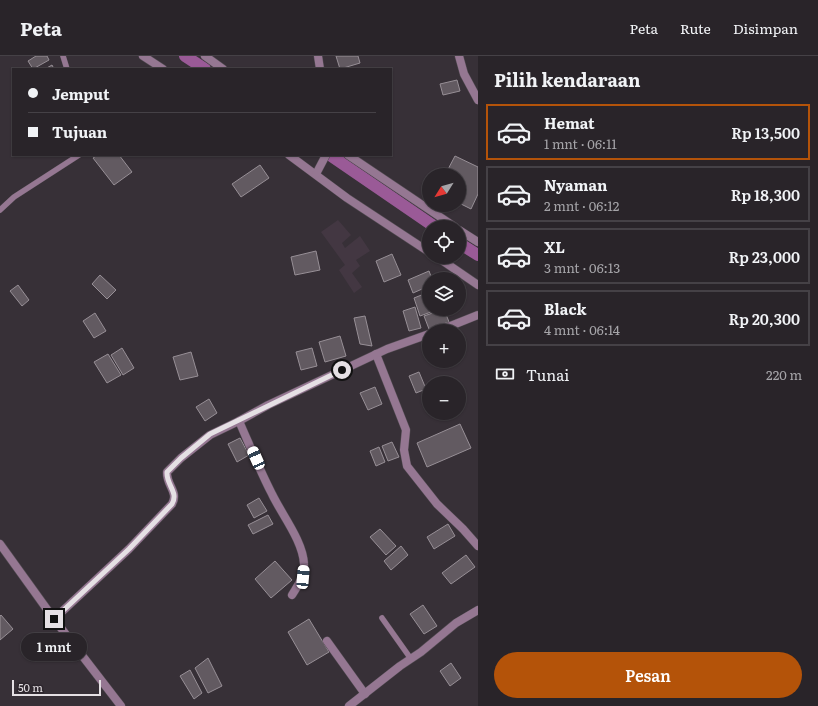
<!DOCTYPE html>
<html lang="id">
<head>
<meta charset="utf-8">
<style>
	body { margin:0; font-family:Literata,serif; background:#353035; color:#f1f3f6; height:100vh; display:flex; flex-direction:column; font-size:15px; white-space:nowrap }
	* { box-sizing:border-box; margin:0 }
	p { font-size:13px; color:#a5a4a8 }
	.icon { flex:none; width:22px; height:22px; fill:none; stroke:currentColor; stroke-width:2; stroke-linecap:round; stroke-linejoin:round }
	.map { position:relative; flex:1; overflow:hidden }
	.sheet { display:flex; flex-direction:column; background:#292429; width:340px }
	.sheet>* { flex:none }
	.top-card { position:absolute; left:12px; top:12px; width:380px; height:88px; border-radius:0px; box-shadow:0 1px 3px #0004,0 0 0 1px #454146; display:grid; align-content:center; height:88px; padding:0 16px; background:#292429 }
	.needle { width:26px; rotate:233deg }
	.fabs { position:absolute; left:422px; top:112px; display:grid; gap:8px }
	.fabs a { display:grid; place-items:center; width:44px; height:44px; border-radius:50%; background:#292429; box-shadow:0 1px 3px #0004,0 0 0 1px #454146; font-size:20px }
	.scale { position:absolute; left:12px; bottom:10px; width:89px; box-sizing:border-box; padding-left:4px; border:2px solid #e5e0e4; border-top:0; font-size:11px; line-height:14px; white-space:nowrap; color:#e5e0e4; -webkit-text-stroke:3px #2d262d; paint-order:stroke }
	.end { position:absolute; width:18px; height:18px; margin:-9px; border:5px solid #e5e0e4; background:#111; box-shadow:0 0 0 2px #111 }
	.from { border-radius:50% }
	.bubble { position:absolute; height:28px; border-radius:14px; background:#292429; box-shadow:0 1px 3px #0004,0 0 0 1px #454146; font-size:13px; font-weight:600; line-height:28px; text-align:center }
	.car { position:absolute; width:12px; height:24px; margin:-12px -6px; border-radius:5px; box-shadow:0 0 3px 1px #0007; background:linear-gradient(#fff 24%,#345 0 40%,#fff 0 76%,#345 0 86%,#fff 0) }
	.top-card b { display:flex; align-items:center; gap:14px; height:38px; font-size:15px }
	.top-card b+b { border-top:1px solid #454146 }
	.top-card i { width:10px; height:10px; background:#f1f3f6 }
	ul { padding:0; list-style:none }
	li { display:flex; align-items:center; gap:12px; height:56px; margin:0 8px 6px; padding:0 8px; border:2px solid #454146; border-radius:0px }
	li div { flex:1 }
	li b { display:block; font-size:15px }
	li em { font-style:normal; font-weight:600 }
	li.selected { border-color:#b45309 }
	li>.icon { width:36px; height:36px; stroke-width:1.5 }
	h2 { padding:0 16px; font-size:18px; line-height:48px }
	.pay { display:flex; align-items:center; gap:10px; height:44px; padding:0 16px; font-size:15px }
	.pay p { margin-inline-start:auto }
	.action { display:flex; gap:8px; margin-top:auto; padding:8px 16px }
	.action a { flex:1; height:46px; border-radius:24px; background:#b45309; color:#fff; font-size:16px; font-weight:600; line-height:46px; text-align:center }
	header { display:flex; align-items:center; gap:24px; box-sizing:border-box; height:56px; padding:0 20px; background:#292429; border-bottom:1px solid #454146 }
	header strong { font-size:19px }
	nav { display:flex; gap:22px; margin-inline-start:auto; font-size:14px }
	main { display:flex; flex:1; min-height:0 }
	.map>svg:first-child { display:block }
	.built { fill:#433742 }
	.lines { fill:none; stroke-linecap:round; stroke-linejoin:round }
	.canal { stroke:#9a5a97; stroke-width:12 }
	.building { fill:#625a61; stroke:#978f96 }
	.service-casing { stroke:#534c53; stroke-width:6 }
	.minor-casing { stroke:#534c53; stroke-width:9 }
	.service { stroke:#957792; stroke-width:5.5 }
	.minor { stroke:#957792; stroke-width:8 }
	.route { stroke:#e5e0e4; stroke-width:5 }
</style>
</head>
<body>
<header>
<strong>Peta</strong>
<nav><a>Peta</a><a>Rute</a><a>Disimpan</a></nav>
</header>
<main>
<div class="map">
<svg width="478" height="650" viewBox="0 0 478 650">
	<rect width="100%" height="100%" fill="#373037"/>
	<path class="built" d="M338,164L351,179L342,187L345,192L360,180L370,195L356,204L360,210L352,217L362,231L354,237L339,214L345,209L321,176Z"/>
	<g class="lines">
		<g class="canal">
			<path d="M185,0L205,13"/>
			<path d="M330,99L435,171"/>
			<path d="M459,187L478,199"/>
		</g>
	</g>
	<g class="building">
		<path d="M36,0H47L49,4L33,13L28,5Z"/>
		<path d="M336,0H358L360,7L340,13Z"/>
		<path d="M52,9L54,13H45Z"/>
		<path d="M457,24L460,35L443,39L440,28Z"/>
		<path d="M98,99H119L132,116L114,129L93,102Z"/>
		<path d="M455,100L478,111V138L471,153L459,147V119H445Z"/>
		<path d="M260,109L269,122L241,141L232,128Z"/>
		<path d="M316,195L320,214L295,219L291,201Z"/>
		<path d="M392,198L401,219L384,226L376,205Z"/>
		<path d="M429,215L432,223H429V230L413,237L408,224Z"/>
		<path d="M100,219L116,234L107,243L92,228Z"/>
		<path d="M18,229L29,244L22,250L10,235Z"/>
		<path d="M424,238L431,256L420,260L414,242Z"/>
		<path d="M415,251L421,272L409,275L403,255Z"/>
		<path d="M444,253L449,266L429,273L424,260Z"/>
		<path d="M95,257L106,275L94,282L83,265Z"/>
		<path d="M365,260L372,290L360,288L354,262Z"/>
		<path d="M340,280L346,300L325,306L319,286Z"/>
		<path d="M122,292L134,312L123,319L111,299Z"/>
		<path d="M312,292L317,310L301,314L296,296Z"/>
		<path d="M191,296L198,320L180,324L173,301Z"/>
		<path d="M108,298L121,319L107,327L94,306Z"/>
		<path d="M419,316L426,333L416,337L409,320Z"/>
		<path d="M375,331L382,348L368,354L360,337Z"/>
		<path d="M209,343L217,357L205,365L196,351Z"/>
		<path d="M460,368L471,392L427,411L417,387Z"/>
		<path d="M240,382L249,399L237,406L228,388Z"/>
		<path d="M392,386L399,401L388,405L382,390Z"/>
		<path d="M379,391L385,406L376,410L370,395Z"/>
		<path d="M259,442L267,455L254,462L247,449Z"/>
		<path d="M268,459L273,468L253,478L248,469Z"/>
		<path d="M448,468L455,480L434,493L427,481Z"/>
		<path d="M380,473L396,490L386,499L370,481Z"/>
		<path d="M401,490L408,499L391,514L384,505Z"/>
		<path d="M466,499L475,511L451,528L442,517Z"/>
		<path d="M275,505L292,524L271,542L255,523Z"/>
		<path d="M423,549L437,570L424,578L410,558Z"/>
		<path d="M1,559L13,573L0,584V560Z"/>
		<path d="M309,563L329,596L307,609L288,576Z"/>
		<path d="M208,602L222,630L208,637L195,612Z"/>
		<path d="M451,607L461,622L450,630L440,615Z"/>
		<path d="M190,614L202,637L194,643L180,620Z"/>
	</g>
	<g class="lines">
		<defs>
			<g id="service">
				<path d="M63,0L67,13"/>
				<path d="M0,154L14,141L79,99"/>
				<path d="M382,562L411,603"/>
			</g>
			<g id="minor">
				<path d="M143,0L163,13"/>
				<path d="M205,0L223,13"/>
				<path d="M318,0L320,13"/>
				<path d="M459,0L464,18L478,44"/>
				<path d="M289,99L347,142L429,196"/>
				<path d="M348,99L455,171"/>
				<path d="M316,118L326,99"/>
				<path d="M459,174L478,186"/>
				<path d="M437,201L478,229"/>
				<path d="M438,275L478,259"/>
				<path d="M376,298L406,374L404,394L407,410L437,448L463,473L478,490"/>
				<path d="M239,365C250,390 260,415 272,438C282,459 303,485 304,508C305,520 298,529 292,539"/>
				<path d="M0,488L54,563L121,650"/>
				<path d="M54,563L129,493L172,448C179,436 166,429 167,416L181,402L210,379L239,365L268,349L387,293L429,278"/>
				<path d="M327,585L365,638"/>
				<path d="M349,650L400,610L421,596L456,567L478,554"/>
			</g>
		</defs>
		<use href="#service" class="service-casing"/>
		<use href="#minor" class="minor-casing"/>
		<use href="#service" class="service"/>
		<use href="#minor" class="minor"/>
	</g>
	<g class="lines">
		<path class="route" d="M54,563L129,493L172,448C179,436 166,429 167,416L181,402L210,378L342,314"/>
	</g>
</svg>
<div class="fabs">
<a><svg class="needle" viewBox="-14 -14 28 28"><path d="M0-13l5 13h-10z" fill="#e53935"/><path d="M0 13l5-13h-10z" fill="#a5a4a8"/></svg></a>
<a><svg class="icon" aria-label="locate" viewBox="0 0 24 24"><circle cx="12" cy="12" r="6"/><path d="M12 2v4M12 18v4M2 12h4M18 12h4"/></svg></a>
<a><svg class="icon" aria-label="layers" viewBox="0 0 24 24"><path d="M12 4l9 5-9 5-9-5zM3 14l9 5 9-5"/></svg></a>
<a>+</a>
<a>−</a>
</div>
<div class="scale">50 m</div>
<i class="end from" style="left:342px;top:314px"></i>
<i class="end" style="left:54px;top:563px"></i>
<div class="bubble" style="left:21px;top:577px;width:66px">1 mnt</div>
<i class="car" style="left:256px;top:402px;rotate:336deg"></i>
<i class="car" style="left:303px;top:521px;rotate:5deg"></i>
<div class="top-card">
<b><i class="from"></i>Jemput</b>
<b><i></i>Tujuan</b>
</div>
</div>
<section class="sheet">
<h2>Pilih kendaraan</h2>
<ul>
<li class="selected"><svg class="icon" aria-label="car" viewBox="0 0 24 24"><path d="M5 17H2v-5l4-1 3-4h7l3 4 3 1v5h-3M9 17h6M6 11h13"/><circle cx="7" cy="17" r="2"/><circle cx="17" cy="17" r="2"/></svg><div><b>Hemat</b><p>1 mnt · 06:11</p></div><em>Rp 13,500</em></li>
<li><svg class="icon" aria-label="car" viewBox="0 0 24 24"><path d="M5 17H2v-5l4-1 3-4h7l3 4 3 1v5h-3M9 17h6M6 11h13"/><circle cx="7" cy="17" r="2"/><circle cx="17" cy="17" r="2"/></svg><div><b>Nyaman</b><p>2 mnt · 06:12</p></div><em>Rp 18,300</em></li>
<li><svg class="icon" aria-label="car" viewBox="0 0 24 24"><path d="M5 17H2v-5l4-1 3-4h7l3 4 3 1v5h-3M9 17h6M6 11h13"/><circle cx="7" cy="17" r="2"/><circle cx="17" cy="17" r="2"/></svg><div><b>XL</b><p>3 mnt · 06:13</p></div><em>Rp 23,000</em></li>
<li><svg class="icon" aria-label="car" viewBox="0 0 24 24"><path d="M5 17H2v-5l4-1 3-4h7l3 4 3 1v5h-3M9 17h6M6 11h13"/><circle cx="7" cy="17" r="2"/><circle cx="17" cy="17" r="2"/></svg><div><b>Black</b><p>4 mnt · 06:14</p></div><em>Rp 20,300</em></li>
</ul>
<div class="pay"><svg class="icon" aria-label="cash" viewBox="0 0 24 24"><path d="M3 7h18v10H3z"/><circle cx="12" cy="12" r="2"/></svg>Tunai<p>220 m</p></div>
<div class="action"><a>Pesan</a></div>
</section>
</main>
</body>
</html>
